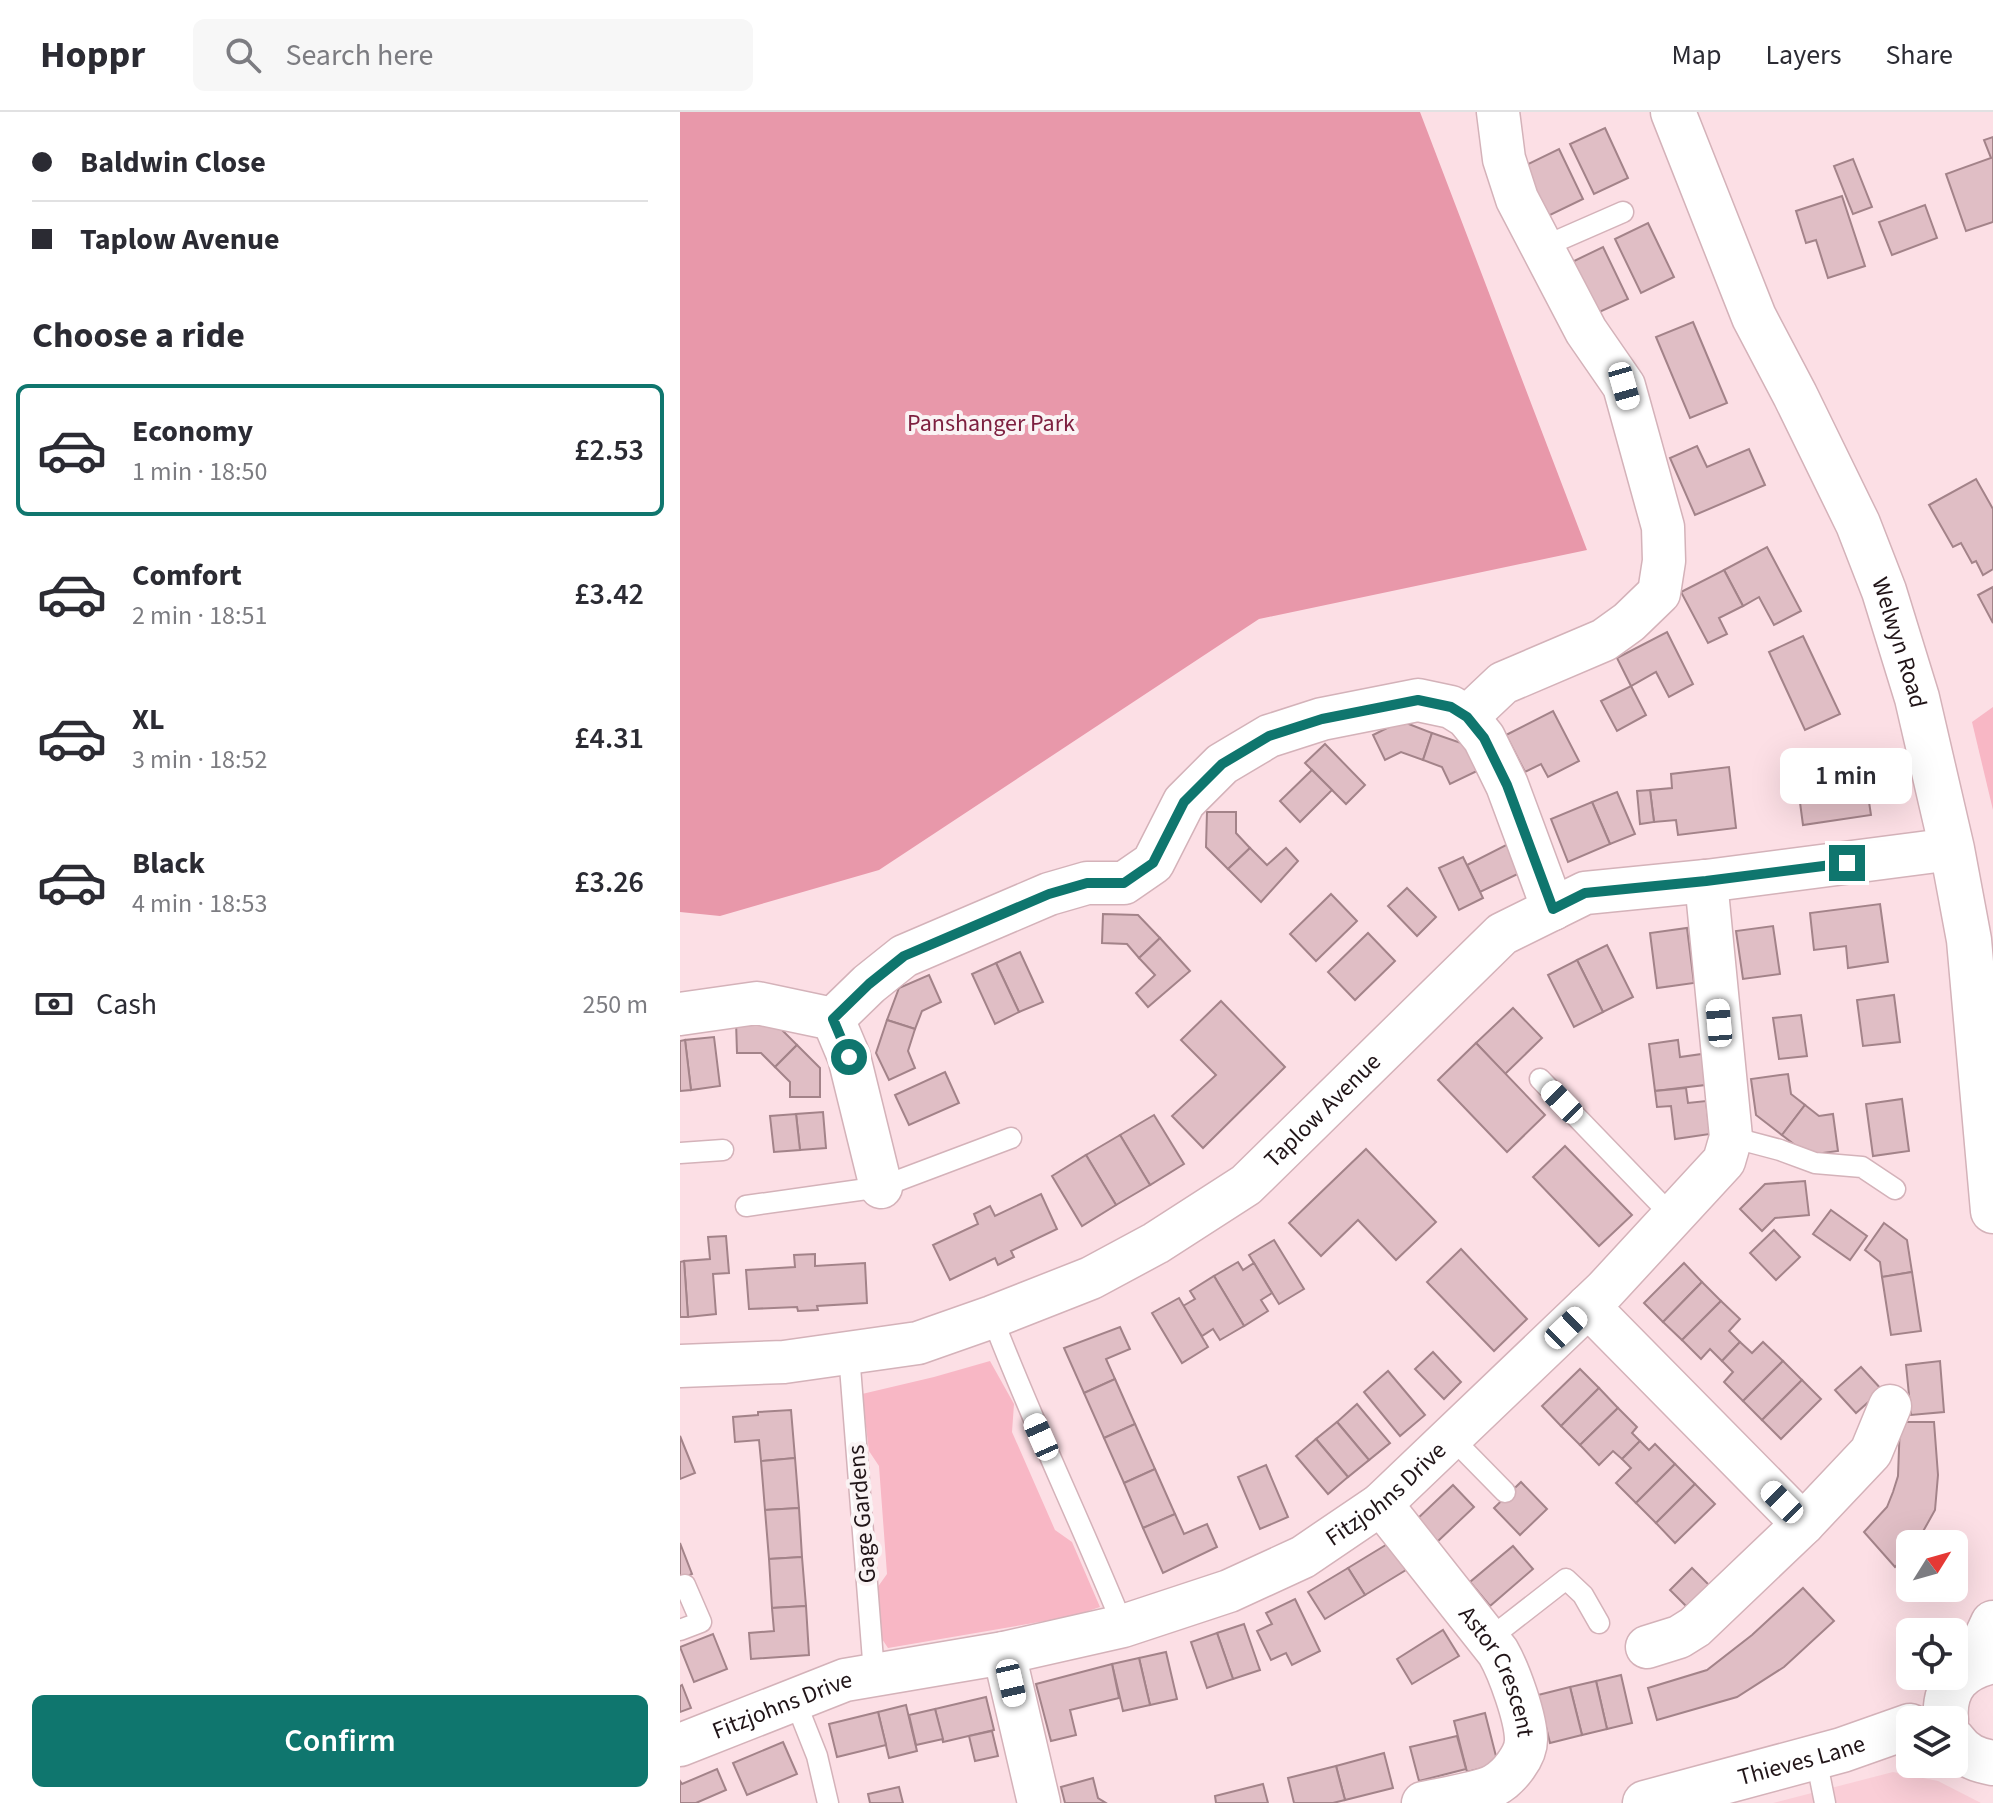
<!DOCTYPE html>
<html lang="en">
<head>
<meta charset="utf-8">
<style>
	body { margin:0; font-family:"Source Sans 3",sans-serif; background:#f7f7f7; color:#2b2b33; height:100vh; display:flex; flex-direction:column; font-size:30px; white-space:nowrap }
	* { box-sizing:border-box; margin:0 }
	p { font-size:26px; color:#7c7c81 }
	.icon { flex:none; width:44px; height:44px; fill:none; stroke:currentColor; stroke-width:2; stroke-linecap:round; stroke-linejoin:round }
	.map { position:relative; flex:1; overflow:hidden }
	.details { display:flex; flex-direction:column; background:#fff; width:680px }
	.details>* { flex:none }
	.hud { display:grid; align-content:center; height:176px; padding:0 32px; background:#fff }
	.needle { width:52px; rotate:53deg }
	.tools { position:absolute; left:1216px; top:1418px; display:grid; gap:16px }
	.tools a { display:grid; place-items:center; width:72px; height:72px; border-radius:12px; background:#fff; box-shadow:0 8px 32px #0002; font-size:40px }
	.end { position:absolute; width:36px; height:36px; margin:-18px; border:10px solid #0f766e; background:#fff; box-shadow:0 0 0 4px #fff }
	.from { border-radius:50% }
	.bubble { position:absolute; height:56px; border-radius:12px; background:#fff; box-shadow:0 8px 32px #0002; font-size:26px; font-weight:600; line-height:56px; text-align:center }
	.car { position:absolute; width:24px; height:48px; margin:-24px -12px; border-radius:10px; box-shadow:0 0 6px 2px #0007; background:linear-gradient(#fff 24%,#345 0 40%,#fff 0 76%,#345 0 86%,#fff 0) }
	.hud b { display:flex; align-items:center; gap:28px; height:76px; font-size:30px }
	.hud b+b { border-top:2px solid #e1e1e2 }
	.hud i { width:20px; height:20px; background:#2b2b33 }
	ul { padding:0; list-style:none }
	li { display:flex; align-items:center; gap:24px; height:132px; margin:0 16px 12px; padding:0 16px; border:4px solid transparent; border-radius:12px }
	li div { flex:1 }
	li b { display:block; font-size:30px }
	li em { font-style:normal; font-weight:600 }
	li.active { border-color:#0f766e }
	li>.icon { width:72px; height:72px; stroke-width:1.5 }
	h2 { padding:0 32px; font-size:36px; line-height:96px }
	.pay { display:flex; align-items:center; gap:20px; height:88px; padding:0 32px; font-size:30px }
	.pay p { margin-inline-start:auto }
	.cta { display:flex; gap:16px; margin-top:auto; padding:16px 32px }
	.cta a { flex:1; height:92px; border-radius:12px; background:#0f766e; color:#fff; font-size:32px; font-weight:600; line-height:92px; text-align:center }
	header { display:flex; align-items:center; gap:48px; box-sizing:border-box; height:112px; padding:0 40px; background:#fff; border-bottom:2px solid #e1e1e2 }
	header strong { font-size:38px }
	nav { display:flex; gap:44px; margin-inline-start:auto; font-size:28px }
	.search { width:560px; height:72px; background:#f7f7f7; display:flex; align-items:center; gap:20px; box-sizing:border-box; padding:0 28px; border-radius:12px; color:#7c7c81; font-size:30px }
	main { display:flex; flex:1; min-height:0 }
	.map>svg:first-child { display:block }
	.built { fill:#faced7 }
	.green { fill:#f8b7c5 }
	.forest { fill:#e898aa }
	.building { fill:#e0bec5; stroke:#a38389; stroke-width:2 }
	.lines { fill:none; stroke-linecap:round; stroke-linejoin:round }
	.lane-casing { stroke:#d4b2b9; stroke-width:23 }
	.street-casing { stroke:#d4b2b9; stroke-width:45 }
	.secondary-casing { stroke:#d4b2b9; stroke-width:47 }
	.lane { stroke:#fff; stroke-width:20 }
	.street { stroke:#fff; stroke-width:42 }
	.secondary { stroke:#fff; stroke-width:44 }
	.route { stroke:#0f766e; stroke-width:10 }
	.labels { text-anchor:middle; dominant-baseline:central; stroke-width:8; stroke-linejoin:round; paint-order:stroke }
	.park-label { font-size:24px; fill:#7e2040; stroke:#faf3f4 }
	.street-label { font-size:24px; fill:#211518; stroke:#faf3f4 }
</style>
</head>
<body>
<header>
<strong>Hoppr</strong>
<div class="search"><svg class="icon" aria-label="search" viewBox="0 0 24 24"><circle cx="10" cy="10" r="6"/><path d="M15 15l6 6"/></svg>Search here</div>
<nav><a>Map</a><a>Layers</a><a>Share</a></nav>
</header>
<main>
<section class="details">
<div class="hud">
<b><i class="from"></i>Baldwin Close</b>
<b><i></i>Taplow Avenue</b>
</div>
<h2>Choose a ride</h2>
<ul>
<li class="active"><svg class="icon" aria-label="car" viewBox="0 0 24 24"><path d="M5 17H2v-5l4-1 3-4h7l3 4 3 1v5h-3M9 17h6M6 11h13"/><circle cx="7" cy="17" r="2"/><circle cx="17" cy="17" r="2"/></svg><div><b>Economy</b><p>1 min · 18:50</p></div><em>£2.53</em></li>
<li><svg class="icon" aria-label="car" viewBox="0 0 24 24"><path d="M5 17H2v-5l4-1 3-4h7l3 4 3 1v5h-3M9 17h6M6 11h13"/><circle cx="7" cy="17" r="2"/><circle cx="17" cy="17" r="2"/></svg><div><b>Comfort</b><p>2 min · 18:51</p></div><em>£3.42</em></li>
<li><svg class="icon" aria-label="car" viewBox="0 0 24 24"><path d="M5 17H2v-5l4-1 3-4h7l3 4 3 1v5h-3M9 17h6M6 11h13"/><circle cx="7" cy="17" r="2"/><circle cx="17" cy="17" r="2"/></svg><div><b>XL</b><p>3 min · 18:52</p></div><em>£4.31</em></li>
<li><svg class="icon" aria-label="car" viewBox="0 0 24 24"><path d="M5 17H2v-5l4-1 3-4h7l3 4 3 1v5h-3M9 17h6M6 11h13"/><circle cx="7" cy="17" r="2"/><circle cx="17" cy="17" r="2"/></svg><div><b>Black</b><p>4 min · 18:53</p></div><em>£3.26</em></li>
</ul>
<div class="pay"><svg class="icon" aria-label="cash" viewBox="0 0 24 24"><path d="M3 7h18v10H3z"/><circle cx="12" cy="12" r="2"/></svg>Cash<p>250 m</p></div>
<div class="cta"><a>Confirm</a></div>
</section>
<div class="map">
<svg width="1313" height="1691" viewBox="0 0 1313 1691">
	<rect width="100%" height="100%" fill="#fcdfe5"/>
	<path class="built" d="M1213,1660L1258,1669L1301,1691H1093Z"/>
	<g class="green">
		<path d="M1313,595V698L1292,610Z"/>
		<path d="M310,1249L334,1292L332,1320L375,1418L392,1430L420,1495L394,1504L208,1536L202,1527L197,1476L207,1462L199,1354L189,1339L182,1282L254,1265Z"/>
	</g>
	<path class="forest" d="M0,0H740L907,438L579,507L199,758L40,804L0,800Z"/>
	<g class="building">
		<path d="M925,16L948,66L914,82L890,32Z"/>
		<path d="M1313,25V110L1286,119L1266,62L1311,46L1304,28Z"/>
		<path d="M879,37L903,87L868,104L844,54Z"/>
		<path d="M1173,47L1192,95L1173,102L1154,54Z"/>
		<path d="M1162,84L1185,154L1148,166L1136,128L1126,131L1116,99Z"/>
		<path d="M1245,93L1257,126L1212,143L1199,110Z"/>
		<path d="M968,111L994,165L961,181L935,127Z"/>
		<path d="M923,135L948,187L915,202L890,151Z"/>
		<path d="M1013,210L1047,291L1010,306L976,225Z"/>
		<path d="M1017,334L1027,355L1069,337L1085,373L1015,403L990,346Z"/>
		<path d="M1296,367L1313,397V457L1303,463L1296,449L1292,451L1281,431L1273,435L1249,393Z"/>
		<path d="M1087,435L1121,499L1094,513L1079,485L1063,494L1044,458Z"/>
		<path d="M1044,458L1063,494L1039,506L1047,522L1028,531L1001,480Z"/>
		<path d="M1313,475V511L1298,483Z"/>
		<path d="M987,520L1013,572L989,585L976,560L951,574L937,546Z"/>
		<path d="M1123,524L1160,602L1125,618L1089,540Z"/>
		<path d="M951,574L966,603L937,619L921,589Z"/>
		<path d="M873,599L899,649L868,665L861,652L845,660L826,623Z"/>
		<path d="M721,609L752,621L743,648L721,640L705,648L693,623Z"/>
		<path d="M752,621L784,632L797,659L770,672L762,655L743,648Z"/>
		<path d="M645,632L685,673L666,692L625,651Z"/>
		<path d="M1182,644L1191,703L1123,713L1119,683L1149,678L1145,649Z"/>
		<path d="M1049,655L1056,716L998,723L996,708L974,710L970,678L992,676L991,662Z"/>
		<path d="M632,658L652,678L620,710L600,689Z"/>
		<path d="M970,678L974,710L960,712L957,679Z"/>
		<path d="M937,680L955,722L930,732L912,690Z"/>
		<path d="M912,690L930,732L888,750L871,707Z"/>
		<path d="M527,700H556V721L570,736L548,757L526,735Z"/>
		<path d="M830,731L844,759L800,780L787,753Z"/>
		<path d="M570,736L587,753L606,736L618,749L581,790L548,757Z"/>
		<path d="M783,745L803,786L779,798L759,756Z"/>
		<path d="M727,776L756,805L737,824L708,794Z"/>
		<path d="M651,782L677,809L636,849L610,822Z"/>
		<path d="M1200,792L1208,850L1168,856L1166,834L1134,838L1130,801Z"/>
		<path d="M423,802L458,803L480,826L459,846L447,832L422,831Z"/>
		<path d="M1093,814L1100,862L1063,867L1056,819Z"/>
		<path d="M1007,816L1014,871L977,876L970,821Z"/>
		<path d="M688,821L715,849L675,888L648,860Z"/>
		<path d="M480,826L510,859L468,895L456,881L475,863L459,846Z"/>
		<path d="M927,833L953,885L923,900L897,848Z"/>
		<path d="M340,840L363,890L339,900L316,851Z"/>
		<path d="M897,848L923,900L894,915L868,863Z"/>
		<path d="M316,851L339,900L315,912L292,862Z"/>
		<path d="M249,863L261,890L242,899L235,917L207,908L219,876Z"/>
		<path d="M1214,883L1220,930L1183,934L1177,888Z"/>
		<path d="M541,889L605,955L523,1036L492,1004L536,963L501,928Z"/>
		<path d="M833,896L862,926L825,962L796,931Z"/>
		<path d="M1121,903L1127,944L1099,947L1093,906Z"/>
		<path d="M207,908L235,917L228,939L235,956L209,968L196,941Z"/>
		<path d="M56,909H93L117,933L95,955L81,941H57Z"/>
		<path d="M34,925L40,974L11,978L5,928Z"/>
		<path d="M5,928L11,978L0,979V929Z"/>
		<path d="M998,928L1000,945L1022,942L1025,973L975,979L969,932Z"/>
		<path d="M796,931L865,1003L827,1040L758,968Z"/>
		<path d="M117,933L140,956V985H110V970L95,955Z"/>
		<path d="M265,960L279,991L229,1013L215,983Z"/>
		<path d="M1108,962L1111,982L1125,993L1102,1023L1076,1003L1071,967Z"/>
		<path d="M1006,976L1008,991L1026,989L1030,1022L995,1027L991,994L977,995L975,979Z"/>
		<path d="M1222,987L1229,1039L1193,1044L1186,992Z"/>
		<path d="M1125,993L1139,1004L1153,1002L1158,1039L1128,1043L1102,1023Z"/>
		<path d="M143,1000L146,1036L120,1038L116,1002Z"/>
		<path d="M116,1002L120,1038L94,1040L90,1004Z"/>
		<path d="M474,1003L504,1052L470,1073L440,1023Z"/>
		<path d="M440,1023L470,1073L436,1093L406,1043Z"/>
		<path d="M885,1034L952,1103L919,1134L853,1065Z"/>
		<path d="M686,1037L756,1110L716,1148L678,1108L641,1144L609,1111Z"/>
		<path d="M406,1043L436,1093L402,1114L372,1064Z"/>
		<path d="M1125,1069L1129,1103L1095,1106L1082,1119L1060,1097L1085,1072Z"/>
		<path d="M361,1082L377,1117L331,1139L334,1145L318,1153L315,1146L270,1168L253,1133L298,1112L294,1102L310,1094L315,1104Z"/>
		<path d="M1151,1098L1187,1124L1170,1148L1133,1122Z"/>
		<path d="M1204,1111L1227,1128L1232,1160L1202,1165L1200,1150L1185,1138Z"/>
		<path d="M1094,1118L1120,1145L1096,1168L1070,1141Z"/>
		<path d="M46,1124L49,1161L33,1162L36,1202L8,1205L4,1149L30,1147L28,1125Z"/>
		<path d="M594,1128L624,1177L599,1192L569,1143Z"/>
		<path d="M781,1137L847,1207L814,1239L747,1170Z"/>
		<path d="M135,1142V1154L185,1151L187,1191L137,1194L138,1198L118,1199L117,1195L69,1197L66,1158L115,1155L114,1143Z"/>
		<path d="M4,1149L8,1205H0V1150Z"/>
		<path d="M558,1150L563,1158L574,1151L592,1181L581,1188L588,1199L564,1214L534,1164Z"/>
		<path d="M1004,1151L1022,1170L983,1210L964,1191Z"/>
		<path d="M1232,1160L1241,1219L1211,1223L1202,1165Z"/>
		<path d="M534,1164L564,1214L540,1228L533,1217L522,1224L503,1194L515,1187L510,1179Z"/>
		<path d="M1022,1170L1041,1189L1002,1228L983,1210Z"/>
		<path d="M499,1186L528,1235L502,1251L472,1201Z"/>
		<path d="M1041,1189L1060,1207L1049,1219L1060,1230L1042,1249L1030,1237L1021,1247L1002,1228Z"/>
		<path d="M440,1215L450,1237L426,1247L435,1267L404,1281L384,1236Z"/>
		<path d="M1060,1230L1072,1241L1083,1230L1103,1249L1063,1289L1044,1270L1053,1260L1042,1249Z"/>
		<path d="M753,1240L781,1270L764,1287L735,1257Z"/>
		<path d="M1103,1249L1122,1268L1082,1308L1063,1289Z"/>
		<path d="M1260,1249L1264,1300L1231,1303L1226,1253Z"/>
		<path d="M1181,1255L1202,1278L1176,1301L1155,1278Z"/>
		<path d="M900,1257L919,1276L881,1314L862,1294Z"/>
		<path d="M708,1259L745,1303L720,1324L684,1280Z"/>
		<path d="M435,1267L455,1312L424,1326L404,1281Z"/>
		<path d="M1122,1268L1141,1287L1101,1327L1082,1308Z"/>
		<path d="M919,1276L938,1296L900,1333L881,1314Z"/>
		<path d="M677,1292L710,1331L689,1348L657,1310Z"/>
		<path d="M938,1296L957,1315L952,1321L960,1329L942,1347L933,1339L919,1353L900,1333Z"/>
		<path d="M111,1298L115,1346L81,1349L79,1328L55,1330L53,1305L78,1303V1300Z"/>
		<path d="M657,1310L689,1348L668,1365L636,1327Z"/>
		<path d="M1220,1310H1254L1258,1363L1255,1398L1236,1432H1230V1439L1215,1455L1184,1420L1207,1395L1213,1380L1218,1364Z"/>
		<path d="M455,1312L475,1357L444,1371L424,1326Z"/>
		<path d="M0,1324L15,1361L0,1367Z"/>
		<path d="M636,1327L668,1365L648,1382L616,1344Z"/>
		<path d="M960,1329L969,1338L975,1332L995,1352L956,1391L936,1371L951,1356L942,1347Z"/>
		<path d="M115,1346L119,1396L85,1398L81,1349Z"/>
		<path d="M995,1352L1015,1372L976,1411L956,1391Z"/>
		<path d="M586,1353L608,1405L580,1417L558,1365Z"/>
		<path d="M475,1357L495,1402L463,1416L444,1371Z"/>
		<path d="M841,1370L867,1397L840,1423L814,1396Z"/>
		<path d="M1015,1372L1035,1392L995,1431L976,1411Z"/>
		<path d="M773,1373L794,1395L757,1430L736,1408Z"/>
		<path d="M119,1396L122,1445L89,1447L85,1398Z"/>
		<path d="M495,1402L504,1422L527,1412L537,1435L483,1461L463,1416Z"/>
		<path d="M0,1431L12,1462L0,1467Z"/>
		<path d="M709,1431L726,1458L685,1483L668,1456Z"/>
		<path d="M833,1434L853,1457L810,1494L790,1470Z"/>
		<path d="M122,1445L126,1494L92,1496L89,1447Z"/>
		<path d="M668,1456L685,1483L645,1507L628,1480Z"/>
		<path d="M1012,1456L1035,1479L1013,1501L990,1478Z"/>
		<path d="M1123,1476L1154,1509L1104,1555L1057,1585L977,1608L968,1576L1027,1558L1072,1523Z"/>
		<path d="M615,1487L640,1539L612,1553L606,1541L591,1548L577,1519L592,1512L586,1501Z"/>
		<path d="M126,1494L129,1543L71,1547L69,1521L94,1519L92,1496Z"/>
		<path d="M564,1512L580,1558L553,1567L537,1521Z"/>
		<path d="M763,1518L779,1544L732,1572L717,1547Z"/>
		<path d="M537,1521L553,1567L527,1576L511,1530Z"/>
		<path d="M33,1522L47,1557L14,1570L0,1535Z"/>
		<path d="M486,1540L497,1587L470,1593L459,1546Z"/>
		<path d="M459,1546L470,1593L443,1599L432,1552Z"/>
		<path d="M432,1552L439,1586L390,1598L396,1623L371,1629L356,1572Z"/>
		<path d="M941,1563L952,1611L927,1617L916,1569Z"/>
		<path d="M916,1569L927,1617L902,1623L890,1575Z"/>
		<path d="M2,1573L11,1596L0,1600V1574Z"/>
		<path d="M890,1575L902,1623L870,1631L858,1583Z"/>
		<path d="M306,1585L314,1618L263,1630L255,1597Z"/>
		<path d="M226,1593L237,1639L209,1646L198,1600Z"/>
		<path d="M255,1597L263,1627L236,1633L229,1603Z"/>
		<path d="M198,1600L206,1633L157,1645L149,1612Z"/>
		<path d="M805,1601L818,1652L787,1660L774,1609Z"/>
		<path d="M312,1619L318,1644L295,1649L289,1624Z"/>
		<path d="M777,1624L786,1657L739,1669L730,1635Z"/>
		<path d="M103,1630L117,1662L67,1683L53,1651Z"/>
		<path d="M704,1641L713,1676L665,1688L656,1654Z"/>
		<path d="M656,1654L665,1688L653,1691H614L608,1666Z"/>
		<path d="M37,1657L46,1678L16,1691H0V1669L2,1672Z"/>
		<path d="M413,1666L418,1686L426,1691H385L381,1675Z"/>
		<path d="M583,1672L588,1691H536L535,1684Z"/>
		<path d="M219,1675L223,1691H190L188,1682Z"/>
	</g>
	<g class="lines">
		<defs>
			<g id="lane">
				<path d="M863,135L943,100"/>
				<path d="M860,967L993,1105"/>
				<path d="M1051,1025L1100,1038L1135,1051L1182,1055L1215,1077"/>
				<path d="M0,1041L43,1038"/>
				<path d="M66,1094L201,1075L331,1026"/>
				<path d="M312,1205C352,1310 401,1410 443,1514"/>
				<path d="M169,1242L194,1561"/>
				<path d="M771,1325L825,1380"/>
				<path d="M0,1518L21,1510L5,1473"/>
				<path d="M809,1527L886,1467L903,1483L919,1511"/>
				<path d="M114,1586L137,1644L148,1691"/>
				<path d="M1136,1646L1145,1691"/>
			</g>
			<g id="street">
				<path d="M787,605L823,571L924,528L949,510L979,481L984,449L983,415L944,274L906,219L837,87L824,47L818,0"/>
				<path d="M0,902L77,891L153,907L189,872L224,844L369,782L407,771H444L473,751L504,690L542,652L589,624L642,607L738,588L771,595L787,605L804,626L827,673L873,797"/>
				<path d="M153,907L169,945L201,1075"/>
				<path d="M908,1194L1123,1412"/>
				<path id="s1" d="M0,1254L104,1250L238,1231L312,1205L411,1166L476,1131L566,1073L822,822L905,781L1026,769L1272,737"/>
				<path id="s2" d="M701,1392L818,1540C829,1559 846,1606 846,1628C846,1644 829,1665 815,1673C801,1681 761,1687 743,1691"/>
				<path d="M967,1535L999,1525L1015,1515L1123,1412L1191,1340L1210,1294"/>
				<path d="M324,1541L359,1691"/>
				<path id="s3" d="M0,1633L165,1568L324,1541L443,1514L549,1479L623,1445L701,1392L925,1178L1044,1049L1051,1025L1026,769"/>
			</g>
			<g id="secondary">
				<path id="s4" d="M993,0L1074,205L1115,283L1178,412L1204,479L1237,586L1272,737L1289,828L1313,1099"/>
				<path d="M1293,1554L1313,1511"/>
				<path d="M1266,1608C1263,1574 1281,1556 1313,1549"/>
				<path d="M1274,1629C1284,1643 1296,1648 1313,1651"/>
				<path id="s5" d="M965,1691L1162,1638L1230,1614"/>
			</g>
		</defs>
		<use href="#lane" class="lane-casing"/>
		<use href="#street" class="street-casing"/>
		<use href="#secondary" class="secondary-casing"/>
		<use href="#lane" class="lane"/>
		<use href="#street" class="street"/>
		<use href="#secondary" class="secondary"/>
	</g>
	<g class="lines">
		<path class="route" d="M169,945L153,907L189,872L224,844L369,782L407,771H444L473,751L504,690L542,652L589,624L642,607L738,588L771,595L787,605L804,626L827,673L873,797L905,781L1026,769L1167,751"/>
	</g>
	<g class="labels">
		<g class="park-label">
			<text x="311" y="311">Panshanger Park</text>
		</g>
		<g class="street-label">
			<text stroke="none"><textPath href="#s4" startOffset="578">Welwyn Road</textPath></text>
			<text stroke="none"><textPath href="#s1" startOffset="712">Taplow Avenue</textPath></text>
			<text stroke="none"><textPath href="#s3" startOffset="758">Fitzjohns Drive</textPath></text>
			<text transform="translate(182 1402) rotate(-95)">Gage Gardens</text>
			<text stroke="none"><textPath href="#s2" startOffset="206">Astor Crescent</textPath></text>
			<text stroke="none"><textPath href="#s3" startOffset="110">Fitzjohns Drive</textPath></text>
			<text stroke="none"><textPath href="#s5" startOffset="162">Thieves Lane</textPath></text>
		</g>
	</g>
</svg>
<div class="tools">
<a><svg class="needle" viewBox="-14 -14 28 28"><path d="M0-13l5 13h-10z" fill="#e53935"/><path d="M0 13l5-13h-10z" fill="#7c7c81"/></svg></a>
<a><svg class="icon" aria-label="locate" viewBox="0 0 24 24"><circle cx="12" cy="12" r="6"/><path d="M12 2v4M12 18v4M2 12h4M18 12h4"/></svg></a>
<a><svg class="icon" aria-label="layers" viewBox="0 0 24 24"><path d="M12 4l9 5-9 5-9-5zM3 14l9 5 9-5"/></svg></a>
</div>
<i class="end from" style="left:169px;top:945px"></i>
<i class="end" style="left:1167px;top:751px"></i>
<div class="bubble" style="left:1100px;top:636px;width:132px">1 min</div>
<i class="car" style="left:944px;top:274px;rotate:164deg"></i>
<i class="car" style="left:1039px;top:911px;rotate:355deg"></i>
<i class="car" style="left:882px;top:990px;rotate:316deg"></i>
<i class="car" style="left:886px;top:1216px;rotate:46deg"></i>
<i class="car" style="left:361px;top:1325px;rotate:336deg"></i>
<i class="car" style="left:1102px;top:1390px;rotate:315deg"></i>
<i class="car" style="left:331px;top:1571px;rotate:167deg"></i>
</div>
</main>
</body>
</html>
